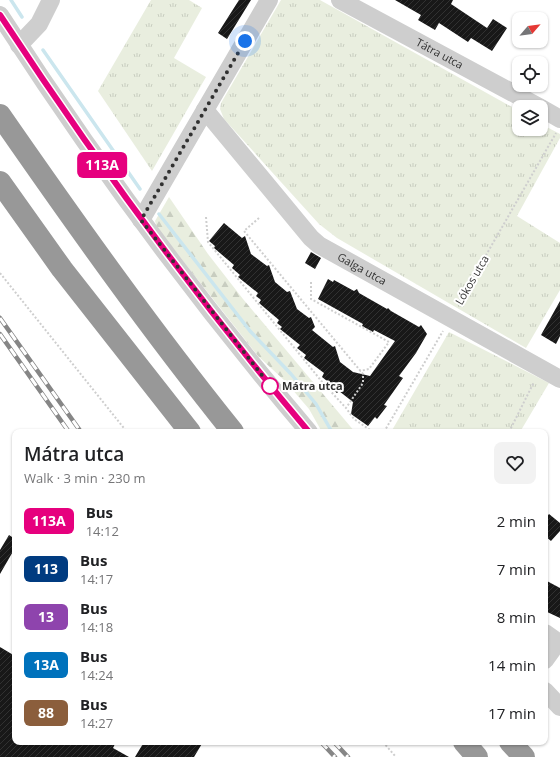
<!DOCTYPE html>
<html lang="en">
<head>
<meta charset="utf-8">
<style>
	:root { --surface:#fff; --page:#f2f2f2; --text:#202124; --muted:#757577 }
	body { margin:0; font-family:"Open Sans",sans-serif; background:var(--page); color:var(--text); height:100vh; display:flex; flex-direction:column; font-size:15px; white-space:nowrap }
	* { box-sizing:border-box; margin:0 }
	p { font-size:13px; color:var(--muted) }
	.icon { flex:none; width:22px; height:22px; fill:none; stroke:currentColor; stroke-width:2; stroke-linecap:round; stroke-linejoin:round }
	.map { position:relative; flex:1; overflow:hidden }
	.side { position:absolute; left:12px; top:429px; width:536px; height:316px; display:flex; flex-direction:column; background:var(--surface); border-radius:8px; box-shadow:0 1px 3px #0004 }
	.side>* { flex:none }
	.badge { padding:0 8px; border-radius:6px; font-size:14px; line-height:26px }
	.needle { width:26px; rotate:62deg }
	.buttons { position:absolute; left:512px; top:12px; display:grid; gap:8px }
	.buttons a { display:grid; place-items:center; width:36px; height:36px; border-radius:8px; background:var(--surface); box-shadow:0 1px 3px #0004; font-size:20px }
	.you { position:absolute; width:20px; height:20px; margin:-10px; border:3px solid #fff; border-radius:50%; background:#1a73e8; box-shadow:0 0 0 6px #1a73e833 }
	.map>.badge { position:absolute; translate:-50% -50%; box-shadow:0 0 0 2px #fff }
	.round { display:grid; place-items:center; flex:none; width:42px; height:42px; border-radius:8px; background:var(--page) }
	.head { display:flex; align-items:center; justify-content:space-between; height:68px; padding:0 12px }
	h1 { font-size:19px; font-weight:600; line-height:30px }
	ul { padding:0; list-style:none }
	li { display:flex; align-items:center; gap:12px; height:48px; padding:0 12px }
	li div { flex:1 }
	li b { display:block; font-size:15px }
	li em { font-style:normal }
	li .badge { min-width:44px; font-weight:700; text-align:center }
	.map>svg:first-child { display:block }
</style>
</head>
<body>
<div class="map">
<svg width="560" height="757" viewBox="0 0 560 757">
	<defs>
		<pattern id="grass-tufts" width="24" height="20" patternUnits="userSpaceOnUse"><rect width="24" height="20" fill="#e9eedf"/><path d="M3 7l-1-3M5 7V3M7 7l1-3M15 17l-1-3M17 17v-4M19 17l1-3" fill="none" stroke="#c8cdc0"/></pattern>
		<pattern id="forest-firs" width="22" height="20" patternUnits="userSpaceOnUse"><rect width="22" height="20" fill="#e9eedf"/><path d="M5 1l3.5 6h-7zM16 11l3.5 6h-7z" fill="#c8cdc0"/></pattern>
		<pattern id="building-hatch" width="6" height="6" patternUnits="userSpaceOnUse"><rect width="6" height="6" fill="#181818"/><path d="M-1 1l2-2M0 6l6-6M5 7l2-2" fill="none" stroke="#313131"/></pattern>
	</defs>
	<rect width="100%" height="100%" fill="#fff"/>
	<path fill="url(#grass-tufts)" d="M 151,0 L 189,0 L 202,8 L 174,58 L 206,77 L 152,171 L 98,91 Z
		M 281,0 L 320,0 L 519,111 L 519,129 L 541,129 L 541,124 L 560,134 L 560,138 L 517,216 L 560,243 L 560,290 L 526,348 L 337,238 L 319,224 L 224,119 L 220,109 L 221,103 Z
		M 449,332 L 549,383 L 520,432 L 391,432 Z"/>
	<path fill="url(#forest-firs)" d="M 169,197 L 208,254 L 243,299 L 355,432 L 322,432 L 309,409 L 285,381 L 258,356 L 157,228 L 155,221 Z"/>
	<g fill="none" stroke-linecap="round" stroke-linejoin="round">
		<path stroke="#cbe6ee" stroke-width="3.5" d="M 11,0 L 22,17
			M 43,50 L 140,189
			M 159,214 L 250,331 L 291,374 L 316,404 L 332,432"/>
	</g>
	<path fill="url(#building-hatch)" d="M 239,0 L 251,0 L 227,39 L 218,33 Z
		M 395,0 L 453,0 L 451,4 L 487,28 L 493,19 L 507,28 L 492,51 L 471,38 L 468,42 L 439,23 L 435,30 L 418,20 L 421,15 Z
		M 224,223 L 242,238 L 245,236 L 251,254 L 267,266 L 269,265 L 275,282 L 287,292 L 290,291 L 297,309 L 309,318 L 311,317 L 315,327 L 312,330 L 333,347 L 335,346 L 340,362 L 353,372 L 370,376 L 395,341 L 374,330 L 373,332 L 362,326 L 363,324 L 318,299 L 328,279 L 333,282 L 334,280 L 354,291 L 357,289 L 359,293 L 387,309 L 388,308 L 391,311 L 419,327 L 421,325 L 427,334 L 416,353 L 399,376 L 403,378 L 384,405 L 387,406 L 377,419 L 375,417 L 368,426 L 351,414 L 353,402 L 339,391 L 337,393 L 325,384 L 327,381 L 322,377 L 324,373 L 304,358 L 306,355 L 297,348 L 300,345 L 280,329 L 282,327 L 277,323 L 279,320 L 259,303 L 261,300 L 256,296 L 258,293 L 238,277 L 240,275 L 232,268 L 234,265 L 214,248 L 215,246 L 209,241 Z
		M 311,252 L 321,258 L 315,269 L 305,263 Z
		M 560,301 L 560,336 L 556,344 L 541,335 Z
		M 549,514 L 560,523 L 560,531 L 551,541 L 545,536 L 545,519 Z
		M 9,535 L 15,539 L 15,548 L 0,574 L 0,550 Z
		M 545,580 L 560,588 L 560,618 L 545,611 Z
		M 0,647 L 15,656 L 15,742 L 116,742 L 113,748 L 129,757 L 0,757 Z
		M 144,742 L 203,742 L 194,757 L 135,757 Z"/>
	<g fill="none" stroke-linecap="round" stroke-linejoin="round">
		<path stroke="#cecece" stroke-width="2" stroke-dasharray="2 2" stroke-linecap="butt" d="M 206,217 L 208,242 L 323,383 L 346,408
			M 259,218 L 244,231 L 363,374 L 363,383 L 346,408 L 354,419 L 373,432
			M 0,273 L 127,432
			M 311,282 L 311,299 L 389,342 L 369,369 L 360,371
			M 458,304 L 556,133
			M 384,432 L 443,331
			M 509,432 L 534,382
			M 383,742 L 396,757"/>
		<g stroke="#cecece" stroke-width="18">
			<path id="s1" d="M 340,0 L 539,107"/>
			<path d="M 0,15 C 94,161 197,300 309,432"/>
			<path d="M 19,45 L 39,24 L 51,0"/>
			<path d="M 541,108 L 560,119"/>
			<path id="s2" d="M 205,110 L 311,238 L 319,245 L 560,379"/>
			<path d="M 141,220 L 269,0"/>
			<path d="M 545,633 L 558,642"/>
			<path d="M 545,660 L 558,642 L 560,643"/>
			<path d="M 545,691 L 560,707"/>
		</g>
		<path stroke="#989898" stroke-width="22" d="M 0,115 C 75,223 151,330 233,432
			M 0,182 L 62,269 L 190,432
			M 464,742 L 477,757
			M 510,742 L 524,757"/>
		<g stroke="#868686" stroke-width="4.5">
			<path id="rail" d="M 0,318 L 81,432
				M 0,334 L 69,432
				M 321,742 L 335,757
				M 334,742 L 348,757"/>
		</g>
		<use href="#rail" stroke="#fff" stroke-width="3" stroke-dasharray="9" stroke-linecap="butt"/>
	</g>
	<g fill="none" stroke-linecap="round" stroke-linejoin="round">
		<g stroke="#fff" stroke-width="9">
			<path id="line" d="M 0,15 C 95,160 197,299 309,432"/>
		</g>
		<use href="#line" stroke="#e6007e" stroke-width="6"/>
		<path stroke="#313131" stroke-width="4" stroke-dasharray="0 7.2" d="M 245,41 L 141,220 L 272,388 L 270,386"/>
	</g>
	<circle fill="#fff" stroke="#e6007e" stroke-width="2" cx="270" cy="386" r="8"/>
	<g text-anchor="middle" stroke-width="4" stroke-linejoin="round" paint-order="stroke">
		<g font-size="11" fill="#313131" stroke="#fff">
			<text dy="4" stroke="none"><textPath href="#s1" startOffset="113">Tátra utca</textPath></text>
			<text dy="4" stroke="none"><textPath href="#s2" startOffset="226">Galga utca</textPath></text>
			<text transform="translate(472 280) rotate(-60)" y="4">Lókos utca</text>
		</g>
		<g font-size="11" font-weight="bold" fill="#313131" stroke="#fff" text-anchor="start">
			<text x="282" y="390">Mátra utca</text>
		</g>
	</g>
</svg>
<div class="buttons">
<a><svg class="needle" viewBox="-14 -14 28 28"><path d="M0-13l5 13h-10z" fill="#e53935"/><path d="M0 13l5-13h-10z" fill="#757577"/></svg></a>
<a><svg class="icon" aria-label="locate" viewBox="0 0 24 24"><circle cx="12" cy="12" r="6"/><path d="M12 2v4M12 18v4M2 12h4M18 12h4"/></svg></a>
<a><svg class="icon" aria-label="layers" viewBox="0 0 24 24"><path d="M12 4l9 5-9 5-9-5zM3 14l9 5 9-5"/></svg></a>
</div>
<div class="you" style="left:245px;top:41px"></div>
<b class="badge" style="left:102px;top:165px;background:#e6007e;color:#fff">113A</b>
<section class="side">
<div class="head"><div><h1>Mátra utca</h1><p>Walk · 3 min · 230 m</p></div><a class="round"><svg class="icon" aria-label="heart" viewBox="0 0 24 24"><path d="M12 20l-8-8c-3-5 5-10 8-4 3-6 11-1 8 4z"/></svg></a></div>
<ul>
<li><span class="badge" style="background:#e6007e;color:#fff">113A</span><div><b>Bus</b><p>14:12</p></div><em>2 min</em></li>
<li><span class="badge" style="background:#003b80;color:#fff">113</span><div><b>Bus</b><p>14:17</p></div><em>7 min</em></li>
<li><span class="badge" style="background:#8e44ad;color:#fff">13</span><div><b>Bus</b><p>14:18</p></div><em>8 min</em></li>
<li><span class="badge" style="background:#0072bc;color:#fff">13A</span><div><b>Bus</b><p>14:24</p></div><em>14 min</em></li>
<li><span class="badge" style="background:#8b5e3c;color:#fff">88</span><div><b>Bus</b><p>14:27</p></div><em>17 min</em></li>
</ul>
</section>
</div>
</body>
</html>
